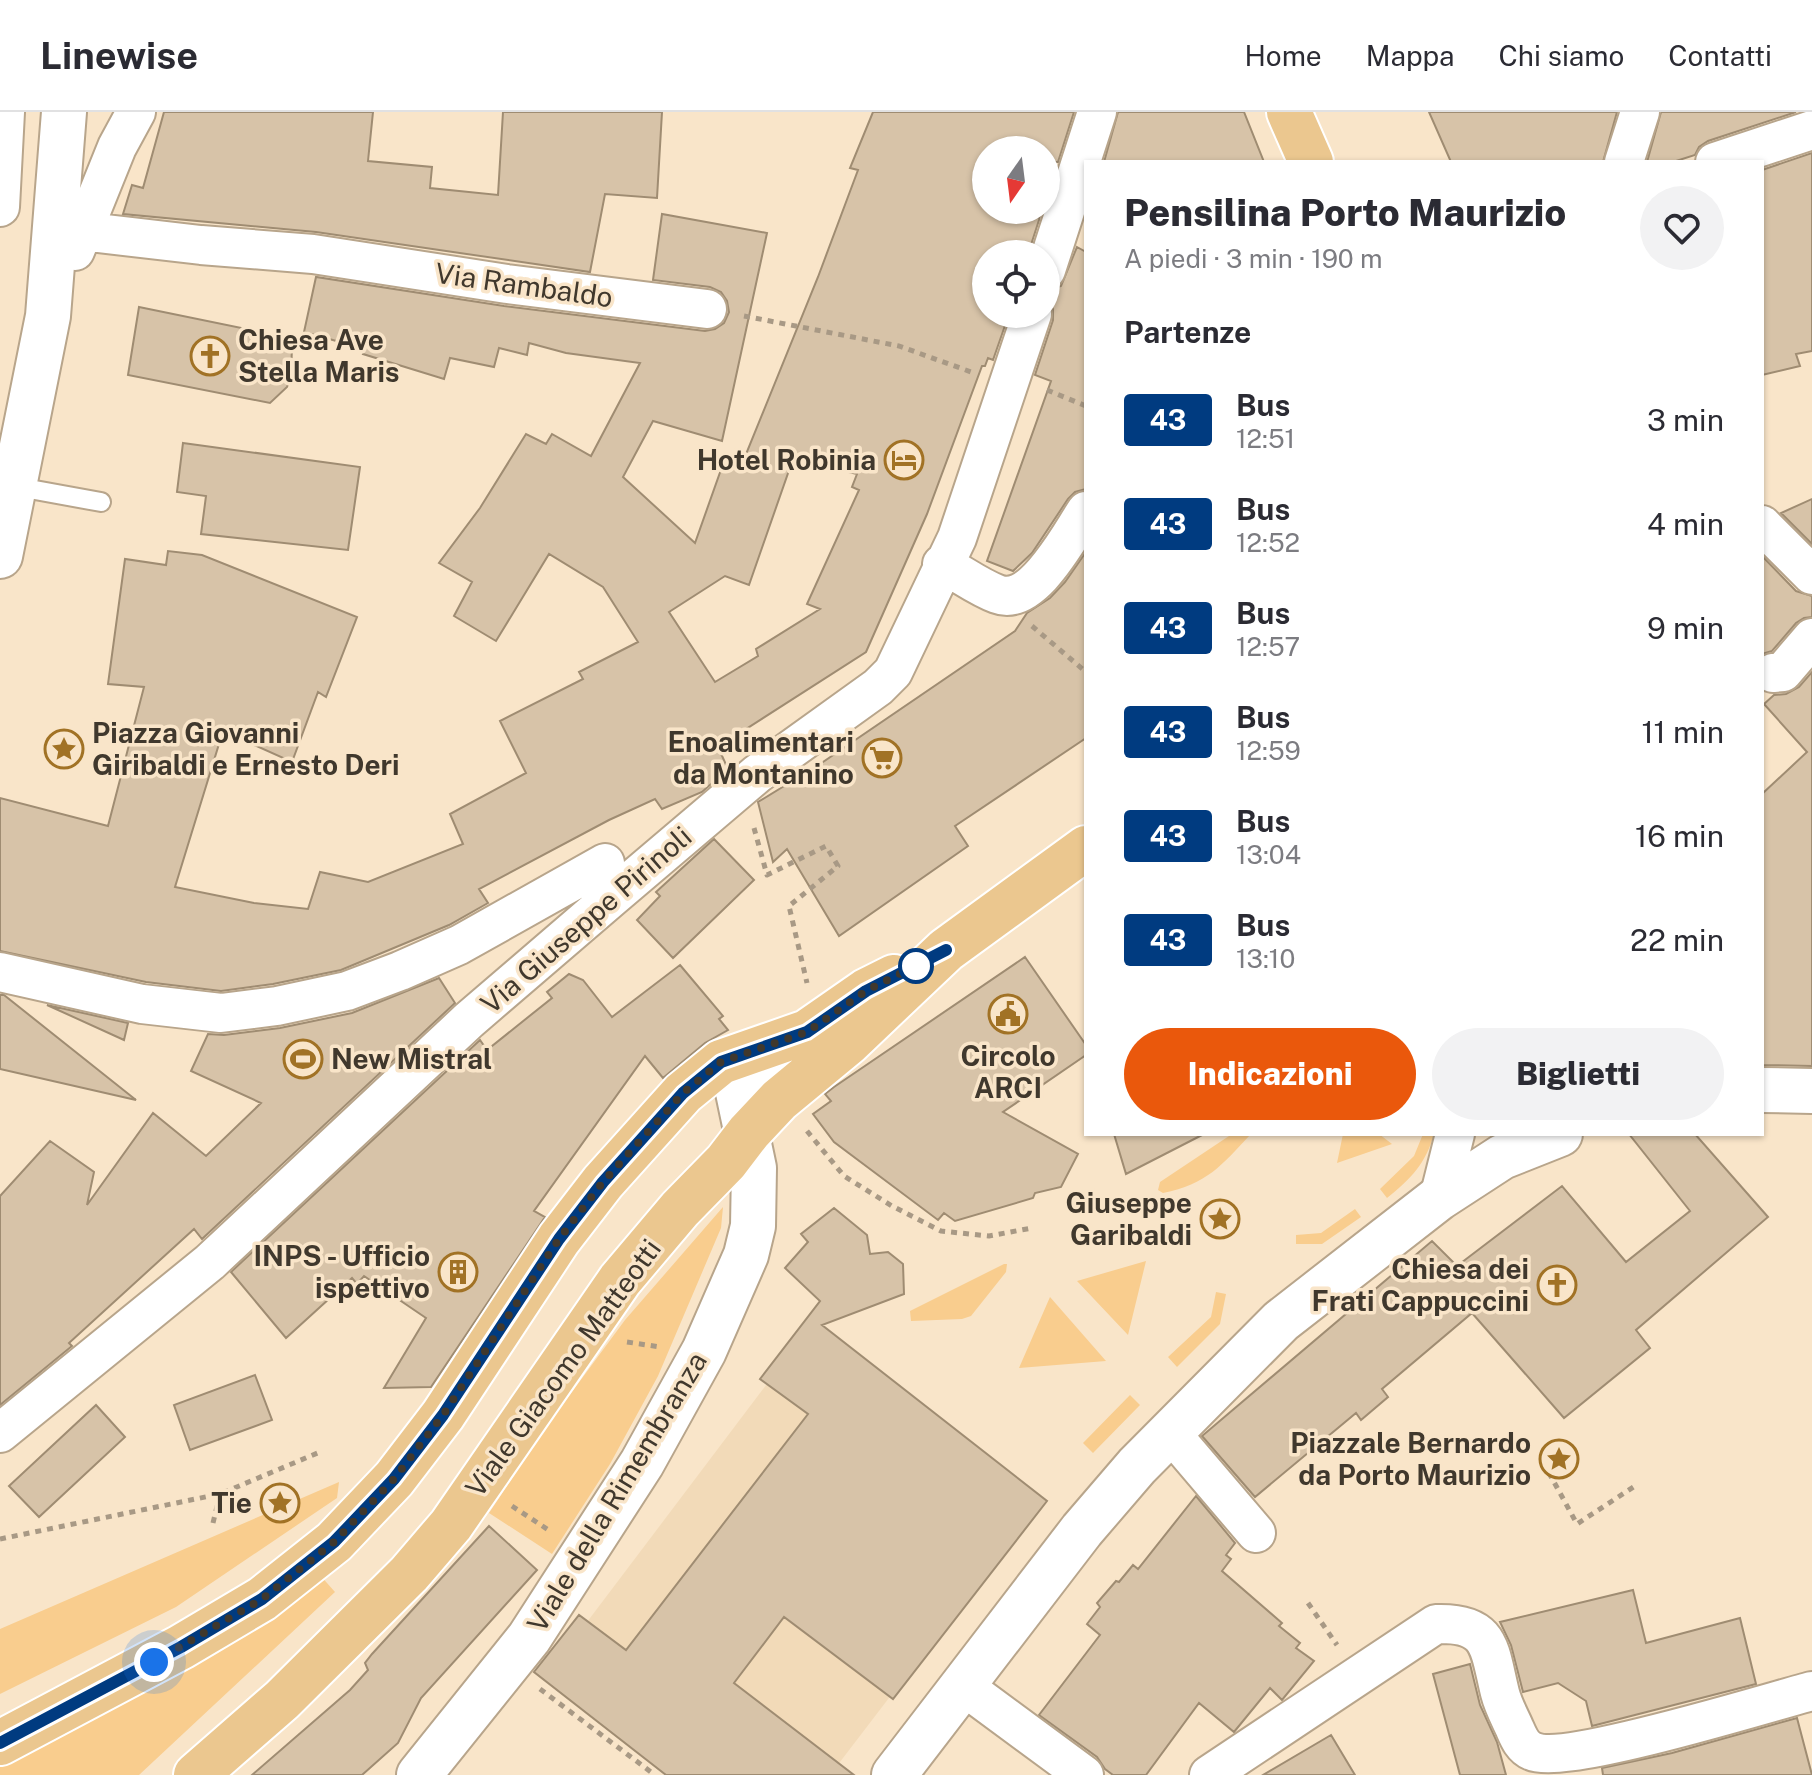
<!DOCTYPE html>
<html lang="it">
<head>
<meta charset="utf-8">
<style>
	:root { --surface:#fff; --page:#f2f2f3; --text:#2b2b33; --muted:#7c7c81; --line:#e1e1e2; --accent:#ea580c }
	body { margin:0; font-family:"Public Sans",sans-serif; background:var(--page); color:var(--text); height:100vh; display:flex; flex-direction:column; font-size:30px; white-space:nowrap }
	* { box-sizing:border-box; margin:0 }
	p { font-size:26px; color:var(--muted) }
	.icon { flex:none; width:44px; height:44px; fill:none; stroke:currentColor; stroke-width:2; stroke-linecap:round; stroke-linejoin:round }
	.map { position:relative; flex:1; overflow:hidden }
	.side { position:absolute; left:1084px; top:48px; width:680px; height:976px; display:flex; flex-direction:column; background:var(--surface); border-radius:0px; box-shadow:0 2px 6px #0004 }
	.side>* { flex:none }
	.badge { padding:0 16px; border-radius:6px; font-size:28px; line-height:52px }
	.needle { width:52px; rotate:194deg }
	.buttons { position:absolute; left:972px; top:24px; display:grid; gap:16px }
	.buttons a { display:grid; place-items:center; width:88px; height:88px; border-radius:50%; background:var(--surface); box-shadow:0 2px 6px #0004; font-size:40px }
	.you { position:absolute; width:40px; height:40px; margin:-20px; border:6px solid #fff; border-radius:50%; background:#1a73e8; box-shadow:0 0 0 12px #1a73e833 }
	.map>.badge { position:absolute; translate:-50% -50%; box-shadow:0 0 0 4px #fff }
	h2 { padding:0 40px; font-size:30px; line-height:72px }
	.round { display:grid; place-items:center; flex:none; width:84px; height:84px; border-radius:42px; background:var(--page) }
	.summary { display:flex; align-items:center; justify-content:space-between; height:136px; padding:0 40px }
	h1 { font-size:38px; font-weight:800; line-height:60px }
	.primary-button { display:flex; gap:16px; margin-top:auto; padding:16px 40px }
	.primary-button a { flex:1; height:92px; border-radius:48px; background:var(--accent); color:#fff; font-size:32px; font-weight:800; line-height:92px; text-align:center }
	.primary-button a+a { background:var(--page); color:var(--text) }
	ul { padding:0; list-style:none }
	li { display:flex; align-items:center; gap:24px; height:104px; padding:0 40px }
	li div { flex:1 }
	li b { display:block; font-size:30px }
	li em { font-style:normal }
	li .badge { min-width:88px; font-weight:700; text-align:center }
	header { display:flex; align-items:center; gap:48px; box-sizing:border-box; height:112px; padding:0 40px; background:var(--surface); border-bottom:2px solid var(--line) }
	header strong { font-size:38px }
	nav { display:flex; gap:44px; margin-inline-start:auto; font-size:28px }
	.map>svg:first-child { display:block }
</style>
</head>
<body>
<header>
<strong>Linewise</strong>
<nav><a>Home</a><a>Mappa</a><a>Chi siamo</a><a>Contatti</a></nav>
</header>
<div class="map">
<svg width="1812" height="1663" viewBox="0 0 1812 1663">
	<rect width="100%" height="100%" fill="#f9e5c9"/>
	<path fill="#f2dab8" d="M 810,1215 L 1038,1391 L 830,1663 L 547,1563 Z"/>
	<path fill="#f9cd8e" d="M 1232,1022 L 1251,1022 C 1221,1054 1207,1072 1163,1081 L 1158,1078 L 1160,1070 Z
		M 1343,1022 L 1379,1022 L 1392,1032 L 1337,1051 Z
		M 1423,1022 L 1434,1022 C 1426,1051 1411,1067 1387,1086 L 1380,1077 L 1414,1044 Z
		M 723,1095 L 721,1116 L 658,1264 L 610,1352 L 552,1442 L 489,1401 L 549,1311 L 625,1208 Z
		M 1355,1097 L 1361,1105 L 1322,1132 L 1296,1132 L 1296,1123 L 1321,1121 Z
		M 1146,1149 L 1128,1223 L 1077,1169 Z
		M 1004,1152 L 1007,1152 L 1006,1160 L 971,1204 L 962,1207 L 911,1209 L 910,1199 Z
		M 1216,1180 L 1226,1182 L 1220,1212 L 1177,1255 L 1168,1245 L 1211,1205 Z
		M 1050,1185 L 1106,1249 L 1019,1256 Z
		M 1130,1283 L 1140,1293 L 1093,1341 L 1083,1331 Z
		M 339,1370 L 337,1386 L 176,1495 L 0,1582 L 0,1517 Z
		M 319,1462 L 335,1480 L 139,1663 L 0,1663 L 0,1653 Z"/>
	<path fill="#d7c3a8" stroke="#9f8c72" stroke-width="2" fill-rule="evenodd" d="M 164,0 L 373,0 L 368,49 L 432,55 L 430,76 L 498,83 L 503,0 L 662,0 L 657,86 L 605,82 L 590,160 L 316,120 L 123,102 L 132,73 L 143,76 Z
		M 873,0 L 1074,0 L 1058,50 L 1046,50 L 1046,38 L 986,38 L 986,98 L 1041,98 L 1039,108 L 1028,142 L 986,142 L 986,202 L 1009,202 L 993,248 L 988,246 L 985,254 L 982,254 L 927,402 L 866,540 L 718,635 L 728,657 L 702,680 L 662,697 L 655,687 L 609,708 L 479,777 L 488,791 L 449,813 L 341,858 L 273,872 L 221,879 L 146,870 L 0,839 L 0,686 L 108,714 L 144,575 L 108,572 L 125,447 L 166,453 L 168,439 L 202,443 L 357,505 L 326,585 L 318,580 L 292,650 L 223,619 L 175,775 L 254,791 L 308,797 L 320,760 L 368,770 L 463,732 L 450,702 L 526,661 L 500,609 L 583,567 L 579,560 L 638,530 L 603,475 L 549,442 L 496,529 L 454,504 L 472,470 L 439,451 L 480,396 L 526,322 L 546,332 L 552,322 L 591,344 L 640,251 L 566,241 L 529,231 L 527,243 L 499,236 L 494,255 L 450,246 L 444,267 L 363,242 L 365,237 L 304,220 L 316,165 L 504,194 L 705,219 L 715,217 L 724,211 L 729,200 L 727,189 L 721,180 L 710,175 L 653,168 L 662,102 L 767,121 L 722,329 L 653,309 L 623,365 L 695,431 L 723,352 L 740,357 L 818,165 L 858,58 L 850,56 ZM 793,347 L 857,362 L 852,375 L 859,378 L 807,492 L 820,497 L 756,537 L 758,544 L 715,570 L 669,500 L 725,464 L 749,473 Z
		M 1118,0 L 1244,0 L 1264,50 L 1104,50 Z
		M 1429,0 L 1617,0 L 1603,50 L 1451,50 Z
		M 1661,0 L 1796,0 L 1708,29 L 1699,35 L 1695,43 L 1673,50 L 1647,50 Z
		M 1812,41 L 1812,239 L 1796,242 L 1800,254 L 1762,263 L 1762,58 Z
		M 1077,135 L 1086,140 L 1086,377 L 1075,380 L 1068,387 L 1032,441 L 1013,459 L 987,449 L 1051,269 L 1035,263 L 1053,208 L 1053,197 L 1046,186 L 1046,179 L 1061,174 Z
		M 139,195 L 266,221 L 292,234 L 291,264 L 287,275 L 270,291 L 128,263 Z
		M 183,331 L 360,355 L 348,438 L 201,422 L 206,384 L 177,380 Z
		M 1812,387 L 1812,432 L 1781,401 Z
		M 1086,440 L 1086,626 L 955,714 L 968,734 L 839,824 L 787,737 L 773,750 L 758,690 L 820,652 L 1015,519 L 1027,501 L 1050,486 L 1065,470 Z
		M 1762,444 L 1796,479 L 1812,484 L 1812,505 L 1804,506 L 1796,511 L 1772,539 L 1762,542 Z
		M 1812,560 L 1812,954 L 1762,953 L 1762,682 L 1807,640 L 1764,592 L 1774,583 L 1786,582 L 1799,575 Z
		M 714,727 L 754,768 L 673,846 L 637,808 L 660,784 L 656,780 Z
		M 1025,845 L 1086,933 L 1086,943 L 1003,1000 L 1078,1042 L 1061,1075 L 1035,1081 L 1033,1086 L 955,1109 L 944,1101 L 938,1108 L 834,1030 L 813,1002 L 831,989 L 825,982 L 834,975 Z
		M 680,853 L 723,904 L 719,907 L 728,918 L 705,931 L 663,966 L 645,944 L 534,1099 L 545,1105 L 431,1275 L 384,1276 L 426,1206 L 364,1164 L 357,1172 L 352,1166 L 286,1226 L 231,1160 L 480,928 L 487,938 L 552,886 L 547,880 L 569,862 L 583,868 L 612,905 Z
		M 439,866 L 455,891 L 202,1127 L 194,1117 L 69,1231 L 72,1234 L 0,1293 L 0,1084 L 50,1029 L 94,1060 L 87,1093 L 153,1001 L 206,1044 L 261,991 L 191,959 L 208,922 L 224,923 L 280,916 L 352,901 Z
		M 0,883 L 4,883 L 136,988 L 0,957 Z
		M 47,893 L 128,911 L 124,928 Z
		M 1114,1022 L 1204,1022 L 1126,1062 Z
		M 1629,1022 L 1695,1022 L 1768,1105 L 1636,1218 L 1650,1236 L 1564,1306 L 1472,1201 L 1382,1277 L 1388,1285 L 1361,1308 L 1356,1301 L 1255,1385 L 1202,1324 L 1432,1129 L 1457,1154 L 1562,1074 L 1626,1150 L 1690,1099 Z
		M 834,1096 L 867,1123 L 870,1142 L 888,1140 L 903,1152 L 904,1182 L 822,1213 L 1047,1389 L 893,1587 L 784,1505 L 734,1571 L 854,1663 L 666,1663 L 534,1560 L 579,1503 L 626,1538 L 808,1302 L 760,1267 L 820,1189 L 785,1156 L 808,1130 L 801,1122 Z
		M 255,1263 L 272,1308 L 190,1338 L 174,1293 Z
		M 96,1293 L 125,1325 L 39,1405 L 9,1374 Z
		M 1196,1384 L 1235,1431 L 1226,1443 L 1231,1447 L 1222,1459 L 1282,1511 L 1279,1514 L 1300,1531 L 1296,1536 L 1314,1549 L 1282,1588 L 1270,1576 L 1234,1620 L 1199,1591 L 1146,1663 L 1113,1663 L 1105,1657 L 1097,1645 L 1039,1603 L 1100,1523 L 1087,1512 L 1100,1495 L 1097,1491 L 1116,1469 L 1119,1470 L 1133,1453 L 1138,1457 Z
		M 489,1414 L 537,1458 L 421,1586 L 398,1631 L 362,1663 L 252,1663 L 350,1578 L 368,1558 L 365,1551 L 372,1542 Z
		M 1633,1478 L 1646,1531 L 1740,1506 L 1756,1572 L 1592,1614 L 1586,1589 L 1558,1571 L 1523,1580 L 1511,1533 L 1500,1510 Z
		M 1470,1552 L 1480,1593 L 1497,1630 L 1506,1663 L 1460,1663 L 1433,1562 Z
		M 1797,1606 L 1812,1663 L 1603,1663 L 1602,1656 L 1672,1641 Z
		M 1331,1623 L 1355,1663 L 1263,1663 Z"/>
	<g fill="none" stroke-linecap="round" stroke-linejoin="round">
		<g stroke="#b8a58b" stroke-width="22">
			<path id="lane" d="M 13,374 L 101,390"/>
		</g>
		<g stroke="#b8a58b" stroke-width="42">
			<path id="street" d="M 1624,50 L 1640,0
				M 1715,50 L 1812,18
				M 0,95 L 5,0
				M 55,116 L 201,133 L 313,142 L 507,172 L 707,197
				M 75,139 L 117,35 L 136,0
				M 1046,158 L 1097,0
				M 1762,413 L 1812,463
				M 942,452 C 960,461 978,475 997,482 C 1033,496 1069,424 1086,399
				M 1773,561 L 1783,560 L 1812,526
				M 0,860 L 142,892 L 221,901 L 277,894 L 347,879 L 400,859 L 459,833 L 605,751
				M 1439,1086 L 1455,1022
				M 1170,1320 L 1256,1421
				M 0,1321 L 210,1150 L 469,908 L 611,786 L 757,662 L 878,575 L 893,560 L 957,426 L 1032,202
				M 962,1573 L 1084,1663
				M 1209,1663 L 1436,1512 C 1492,1510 1489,1537 1500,1581 C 1503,1593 1509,1604 1514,1615 C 1518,1624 1522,1635 1532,1639 C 1565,1654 1766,1591 1812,1579"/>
		</g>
		<g stroke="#b8a58b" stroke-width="48">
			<path id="secondary" d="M 0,444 L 48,204 L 64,0
				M 1762,978 L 1812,979
				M 749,1018 L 769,970 L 807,920
				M 419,1663 L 529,1526 L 642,1351 L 704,1239 L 746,1143 L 753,1114 L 754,1056 L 738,980
				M 894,1663 L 1082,1418 L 1137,1354 L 1281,1209 L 1439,1086 L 1502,1045 L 1560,1022"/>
		</g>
		<g stroke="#fff" stroke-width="48">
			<path id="primary" d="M 1289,0 L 1311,50
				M 0,1631 L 181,1535 L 262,1487 L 334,1430 L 394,1367 L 443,1303 L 559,1127 L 603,1070 L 683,981 L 721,950 L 807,920 L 866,879 L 894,865
				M 196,1663 L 282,1588 L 409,1462 L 451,1413 L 620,1168 L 680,1097 L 726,1050 L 749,1020 L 779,988 L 848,931 L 946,838 L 1086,736"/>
		</g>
		<path stroke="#a89985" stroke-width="5" stroke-dasharray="6 6" stroke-linecap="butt" d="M 744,204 L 899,234 L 974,261
			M 1047,278 L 1086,294
			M 1032,514 L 1086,560
			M 754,716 L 767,763 L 826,734 L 838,754 L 789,794 L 807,871
			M 807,1019 L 844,1064 L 892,1094 L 941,1119 L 989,1124 L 1032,1116
			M 627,1230 L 660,1235
			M 1543,1350 L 1577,1412 L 1638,1372
			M 512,1394 L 550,1419
			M 213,1411 L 220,1382
			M 0,1427 L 220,1382 L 320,1340
			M 1308,1491 L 1337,1533
			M 540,1577 L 655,1663"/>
		<use href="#lane" stroke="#fff" stroke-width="18"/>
		<use href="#street" stroke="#fff" stroke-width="38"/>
		<use href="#secondary" stroke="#fff" stroke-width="44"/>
		<use href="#primary" stroke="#ebc78f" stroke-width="44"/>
	</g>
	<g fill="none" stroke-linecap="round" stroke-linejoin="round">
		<g stroke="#fff" stroke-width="18">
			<path id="line" d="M 0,1631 L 181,1535 L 262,1487 L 334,1430 L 394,1367 L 443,1303 L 559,1127 L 603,1070 L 683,981 L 721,950 L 807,920 L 866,879 L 946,838"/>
		</g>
		<use href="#line" stroke="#003b80" stroke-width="12"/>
		<path stroke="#40382d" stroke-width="8" stroke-dasharray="0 14.4" d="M 154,1550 L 262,1487 L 334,1430 L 394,1367 L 443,1303 L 559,1127 L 603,1070 L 683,981 L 721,950 L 807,920 L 866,879 L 919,852 L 916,854"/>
	</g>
	<defs>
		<g id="church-ring" transform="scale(2)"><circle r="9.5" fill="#f9e5c9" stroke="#a17225" stroke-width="1.5"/><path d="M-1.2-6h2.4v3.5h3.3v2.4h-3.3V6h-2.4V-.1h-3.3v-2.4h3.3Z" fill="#a17225"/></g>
		<g id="hotel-ring" transform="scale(2)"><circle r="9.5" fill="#f9e5c9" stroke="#a17225" stroke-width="1.5"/><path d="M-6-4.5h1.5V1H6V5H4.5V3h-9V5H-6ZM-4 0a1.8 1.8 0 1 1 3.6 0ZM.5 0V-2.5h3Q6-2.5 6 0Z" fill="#a17225"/></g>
		<g id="sight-ring" transform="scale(2)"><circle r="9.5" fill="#f9e5c9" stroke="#a17225" stroke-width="1.5"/><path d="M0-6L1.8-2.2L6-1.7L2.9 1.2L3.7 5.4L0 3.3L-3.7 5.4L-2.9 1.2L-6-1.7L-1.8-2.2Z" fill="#a17225"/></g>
		<g id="supermarket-ring" transform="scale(2)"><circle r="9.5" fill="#f9e5c9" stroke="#a17225" stroke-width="1.5"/><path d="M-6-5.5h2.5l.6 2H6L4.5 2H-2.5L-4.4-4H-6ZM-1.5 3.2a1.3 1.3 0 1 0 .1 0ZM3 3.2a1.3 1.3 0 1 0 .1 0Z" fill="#a17225"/></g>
		<g id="civic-ring" transform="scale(2)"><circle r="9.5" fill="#f9e5c9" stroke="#a17225" stroke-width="1.5"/><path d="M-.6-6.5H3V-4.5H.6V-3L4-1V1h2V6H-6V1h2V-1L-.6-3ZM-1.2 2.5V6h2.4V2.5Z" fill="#a17225"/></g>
		<g id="stadium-ring" transform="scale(2)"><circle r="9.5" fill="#f9e5c9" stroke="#a17225" stroke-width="1.5"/><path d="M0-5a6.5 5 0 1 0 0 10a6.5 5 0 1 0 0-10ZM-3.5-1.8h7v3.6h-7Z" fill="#a17225"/></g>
		<g id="building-ring" transform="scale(2)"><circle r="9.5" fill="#f9e5c9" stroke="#a17225" stroke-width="1.5"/><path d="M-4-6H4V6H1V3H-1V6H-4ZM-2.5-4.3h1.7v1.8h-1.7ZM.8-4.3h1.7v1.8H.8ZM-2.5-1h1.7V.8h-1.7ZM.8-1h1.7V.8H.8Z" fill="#a17225"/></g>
	</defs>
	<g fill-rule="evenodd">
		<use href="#church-ring" x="210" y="244"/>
		<use href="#hotel-ring" x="904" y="348"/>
		<use href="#sight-ring" x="64" y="637"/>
		<use href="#supermarket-ring" x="882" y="646"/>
		<use href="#civic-ring" x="1008" y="902"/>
		<use href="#stadium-ring" x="303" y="947"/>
		<use href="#sight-ring" x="1220" y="1107"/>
		<use href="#building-ring" x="458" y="1160"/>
		<use href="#church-ring" x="1557" y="1173"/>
		<use href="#sight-ring" x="1559" y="1347"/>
		<use href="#sight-ring" x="280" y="1391"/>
	</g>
	<circle fill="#fff" stroke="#003b80" stroke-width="4" cx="916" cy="854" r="16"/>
	<g text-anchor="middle" stroke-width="7" stroke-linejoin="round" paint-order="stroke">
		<g font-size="28" fill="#40382d" stroke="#f9e5c9">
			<text transform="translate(524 173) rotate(8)" y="10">Via Rambaldo</text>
			<text transform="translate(586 808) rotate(-41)" y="10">Via Giuseppe Pirinoli</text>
			<text transform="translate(563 1256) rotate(-54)" y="10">Viale Giacomo Matteotti</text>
			<text transform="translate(617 1380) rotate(-59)" y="10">Viale della Rimembranza</text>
		</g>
		<g font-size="28" font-weight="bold" fill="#40382d" stroke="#f9e5c9" text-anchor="end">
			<text x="238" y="238" text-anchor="start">Chiesa Ave<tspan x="238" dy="32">Stella Maris</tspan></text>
			<text x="876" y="358">Hotel Robinia</text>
			<text x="92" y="631" text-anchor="start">Piazza Giovanni<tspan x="92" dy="32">Giribaldi e Ernesto Deri</tspan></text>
			<text x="854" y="640">Enoalimentari<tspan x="854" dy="32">da Montanino</tspan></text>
			<text x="1008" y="954" text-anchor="middle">Circolo<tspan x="1008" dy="32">ARCI</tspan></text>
			<text x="331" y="957" text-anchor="start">New Mistral</text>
			<text x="1192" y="1101">Giuseppe<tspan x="1192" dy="32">Garibaldi</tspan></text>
			<text x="430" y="1154">INPS - Ufficio<tspan x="430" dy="32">ispettivo</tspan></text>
			<text x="1529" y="1167">Chiesa dei<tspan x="1529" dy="32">Frati Cappuccini</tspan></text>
			<text x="1531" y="1341">Piazzale Bernardo<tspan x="1531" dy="32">da Porto Maurizio</tspan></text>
			<text x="252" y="1401">Tie</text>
		</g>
	</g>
</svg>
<div class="buttons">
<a><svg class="needle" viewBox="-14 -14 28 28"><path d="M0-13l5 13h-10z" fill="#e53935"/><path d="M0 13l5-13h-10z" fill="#7c7c81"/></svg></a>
<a><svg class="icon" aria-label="locate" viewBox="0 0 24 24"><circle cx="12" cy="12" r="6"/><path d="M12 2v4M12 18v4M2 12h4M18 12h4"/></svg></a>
</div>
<div class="you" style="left:154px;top:1550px"></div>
<section class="side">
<div class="summary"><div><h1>Pensilina Porto Maurizio</h1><p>A piedi · 3 min · 190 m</p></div><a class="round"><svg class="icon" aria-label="heart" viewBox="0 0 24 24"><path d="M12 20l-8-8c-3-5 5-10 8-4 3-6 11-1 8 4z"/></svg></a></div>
<h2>Partenze</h2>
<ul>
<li><span class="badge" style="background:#003b80;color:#fff">43</span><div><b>Bus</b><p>12:51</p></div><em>3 min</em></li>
<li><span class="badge" style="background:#003b80;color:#fff">43</span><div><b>Bus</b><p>12:52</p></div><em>4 min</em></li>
<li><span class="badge" style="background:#003b80;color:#fff">43</span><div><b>Bus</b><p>12:57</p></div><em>9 min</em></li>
<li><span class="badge" style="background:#003b80;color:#fff">43</span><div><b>Bus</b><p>12:59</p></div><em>11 min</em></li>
<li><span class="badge" style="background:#003b80;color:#fff">43</span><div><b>Bus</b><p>13:04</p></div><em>16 min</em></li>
<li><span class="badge" style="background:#003b80;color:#fff">43</span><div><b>Bus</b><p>13:10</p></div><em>22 min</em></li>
</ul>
<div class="primary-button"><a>Indicazioni</a><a>Biglietti</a></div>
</section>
</div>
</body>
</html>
